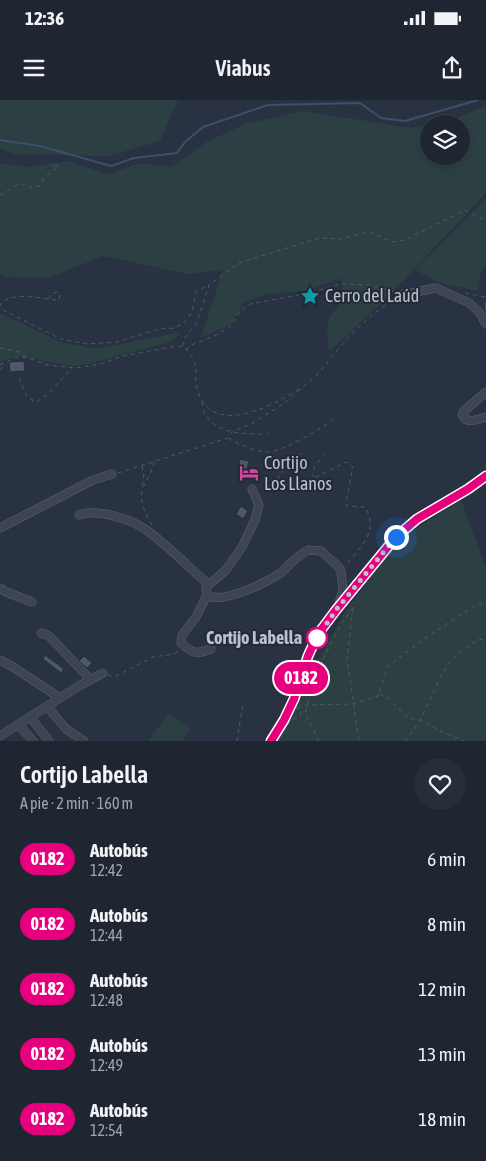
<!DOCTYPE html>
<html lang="es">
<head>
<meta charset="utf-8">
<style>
	:root { --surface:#1f2632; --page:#272e3a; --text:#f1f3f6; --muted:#a1a5ac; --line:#3c434d }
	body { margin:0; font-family:"Asap Condensed",sans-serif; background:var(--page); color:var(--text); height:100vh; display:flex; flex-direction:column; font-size:19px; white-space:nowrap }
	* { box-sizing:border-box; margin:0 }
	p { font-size:16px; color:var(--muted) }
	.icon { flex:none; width:28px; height:28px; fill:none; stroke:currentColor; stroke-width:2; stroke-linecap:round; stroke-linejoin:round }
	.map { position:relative; height:641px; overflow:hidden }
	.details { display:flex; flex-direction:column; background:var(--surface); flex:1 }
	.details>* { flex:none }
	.badge { padding:0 10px; border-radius:16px; font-size:18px; line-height:32px }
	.tools { position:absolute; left:420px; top:15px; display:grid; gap:10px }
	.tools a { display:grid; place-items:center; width:50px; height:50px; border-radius:50%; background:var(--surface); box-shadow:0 2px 8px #0003,0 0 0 1px var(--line); font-size:25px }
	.you { position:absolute; width:25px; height:25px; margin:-12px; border:4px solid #fff; border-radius:50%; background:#1a73e8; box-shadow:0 0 0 8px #1a73e833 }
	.map>.badge { position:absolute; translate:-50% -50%; box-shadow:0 0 0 2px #fff }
	.round { display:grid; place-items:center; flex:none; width:52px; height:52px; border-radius:26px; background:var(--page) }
	.overview { display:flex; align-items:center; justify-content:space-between; height:85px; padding:0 20px }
	h1 { font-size:24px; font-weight:600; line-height:38px }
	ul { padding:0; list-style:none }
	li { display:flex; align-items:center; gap:15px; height:65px; padding:0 20px }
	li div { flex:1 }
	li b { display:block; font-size:19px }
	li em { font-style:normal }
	li .badge { min-width:55px; font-weight:700; text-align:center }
	.status { display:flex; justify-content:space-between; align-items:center; height:35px; padding:0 25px; background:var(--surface); direction:ltr }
	.status svg { height:14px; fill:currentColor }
	header { display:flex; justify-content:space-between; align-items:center; height:65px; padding:0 20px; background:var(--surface); font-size:22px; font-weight:600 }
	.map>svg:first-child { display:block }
</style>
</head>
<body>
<div class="status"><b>12:36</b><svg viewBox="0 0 49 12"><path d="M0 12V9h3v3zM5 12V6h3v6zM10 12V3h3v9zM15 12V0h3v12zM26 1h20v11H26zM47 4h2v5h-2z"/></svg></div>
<header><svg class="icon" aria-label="menu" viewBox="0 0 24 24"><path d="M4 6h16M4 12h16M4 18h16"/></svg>Viabus<svg class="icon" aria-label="share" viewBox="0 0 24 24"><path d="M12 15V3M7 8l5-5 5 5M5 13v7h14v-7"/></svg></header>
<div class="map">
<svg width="486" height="641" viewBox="0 0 486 641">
	<rect width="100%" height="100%" fill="#293242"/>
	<path fill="#2c4044" d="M 0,0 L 178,0 L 160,41 L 108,56 L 13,54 L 0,48 Z
		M 486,6 L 486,93 L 393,192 L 329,252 L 327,234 L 329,218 L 344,198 L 341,178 L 306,191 L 266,194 L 243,203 L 232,224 L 201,237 L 223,170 L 187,174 L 103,156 L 49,178 L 7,177 L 0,173 L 0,63 L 30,67 L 67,61 L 108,74 L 141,63 L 172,67 L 207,42 L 245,24 L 303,11 L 411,28 L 429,24 L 429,56 L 461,56 L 461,24 L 431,24 L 453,19 Z
		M 486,98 L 486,167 L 482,169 L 477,191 L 438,182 L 415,170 Z
		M 0,213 L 61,242 L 96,249 L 181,232 L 173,241 L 89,264 L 71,266 L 17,256 L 0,262 Z
		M 461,400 L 486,468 L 486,641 L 277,641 L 305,584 L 346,510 L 401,438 Z
		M 169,613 L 190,628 L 182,641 L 148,641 Z"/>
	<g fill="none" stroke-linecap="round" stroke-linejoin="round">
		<path stroke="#404e6a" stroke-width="2" d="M 0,40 L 40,46 L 111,66 L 134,58 L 177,53 L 185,42 L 203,27 L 268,5 L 360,3 L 381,18 L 405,21 L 478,0
			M 486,202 L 486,210"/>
	</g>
	<path fill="#50586b" stroke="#242b39" d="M 24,261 L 25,271 L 10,272 L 9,262 Z
		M 240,359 L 249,361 L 247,369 L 260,372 L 258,378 L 237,374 Z
		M 241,406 L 248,411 L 243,419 L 236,414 Z
		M 45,555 L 64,569 L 61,573 L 43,559 Z
		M 84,556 L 92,563 L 87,568 L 79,561 Z"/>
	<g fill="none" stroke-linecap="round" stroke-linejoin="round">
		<g stroke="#5c626f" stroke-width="9">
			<path id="minor" d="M 400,195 L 436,188 L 469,203 L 480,213 L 486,224
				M 486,292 L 464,311 L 462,315 C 467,325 477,319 486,317
				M 252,389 L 259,405 L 255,420 L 242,447 L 226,470 L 206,487 L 207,495 C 222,505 267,482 281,473 C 285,470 288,465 292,462 C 297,457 303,453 308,450 L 321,451 L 338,466 L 341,471 L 343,490 L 338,506
				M 79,415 C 96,408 130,419 145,429 C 168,445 188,467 209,485
				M 0,428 L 93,380 L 112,374
				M 0,488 L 6,492 L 32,502
				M 207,495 L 196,517 L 182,535 L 181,543 C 192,553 196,555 211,549
				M 41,533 L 49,536 L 91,580
				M 0,560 L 13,567 L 60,598
				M 47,606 L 66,629 L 84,641
				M 30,617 L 49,641
				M 18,624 L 33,641
				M 0,636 L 79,586 L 103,573
				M 271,641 L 285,620 L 294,599 L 308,556 L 318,534 L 336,510 L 397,437 L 417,419 L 468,389 L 486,376"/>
		</g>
		<path stroke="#4b5d62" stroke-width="1" stroke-dasharray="4 4" stroke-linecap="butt" d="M 0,95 L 17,85 L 23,84 L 32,88 L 39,86 L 45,77 L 59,66 L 51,67 L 54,64
			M 465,193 L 486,197
			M 49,199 L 51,194 L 57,192 L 60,195 L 59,200 L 55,200 C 40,198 10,191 0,205 L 3,210 L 61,239 L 87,244 L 116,242 L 159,229 L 174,228 L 184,223 L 192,212 L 196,192 L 208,185
			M 183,246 L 185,238 L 197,222 L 209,185 L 239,163 L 319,138 L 340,139 L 369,132 L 392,142 L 405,140 L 465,110 L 486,121
			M 0,248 L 19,252 L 28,258
			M 186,250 L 189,246 L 214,236 L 228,228 L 232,225 L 240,211 L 250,204 L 309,193 L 340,184 L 371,185 L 396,192
			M 0,265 L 17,257 L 29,258 L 47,265 L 77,268 L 100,264 L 123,256 L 171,247 L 183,246 C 204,267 191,271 198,292 C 214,338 274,305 301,288
			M 0,270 L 6,264
			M 19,278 L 27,297 L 36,302 L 47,295 L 72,268
			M 202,302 C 205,335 244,334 268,334
			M 229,338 L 232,341 C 242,345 254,351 265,352 C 280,354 321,328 334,319
			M 301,353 L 279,375 L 277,382 L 280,386 L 314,378 L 346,362 L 353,367 L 346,402 L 347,406 L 365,407 C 380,432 360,447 345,466
			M 142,366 L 144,374 L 142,389
			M 118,373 L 228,338 L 232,332 L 253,323 L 286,302 L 318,274 L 349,236 L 372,215 L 395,198
			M 314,377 L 312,374 L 315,366 L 324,355
			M 152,425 C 146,414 138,401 143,388 C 147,379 152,372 154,362
			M 353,509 L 347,558 L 359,641
			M 108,575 L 114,577 L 153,557 L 175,554 L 179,549
			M 380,594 L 388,598 L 408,618 L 420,620 L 440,631 L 464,641
			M 297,608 L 307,605 L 352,604 L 378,596 L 388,566 L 424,539 L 479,503 L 486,504
			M 293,619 L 300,617 L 301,611 L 296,608
			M 237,641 L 243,603
			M 319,641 L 306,615 L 306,610 C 316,574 330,537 353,508 L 352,502
			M 405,641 C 413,631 421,620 426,608 C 435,590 441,570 457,555 C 463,549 472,544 479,539 L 486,541"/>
		<use href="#minor" stroke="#3d4452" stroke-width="8"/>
	</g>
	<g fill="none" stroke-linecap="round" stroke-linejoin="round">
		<g stroke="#fff" stroke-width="11">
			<path id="line" d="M 271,641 L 284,620 L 294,599 L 308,556 L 318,534 L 336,510 L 396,437 L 417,419 L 468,389 L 486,376"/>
		</g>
		<use href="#line" stroke="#e6007e" stroke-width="8"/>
		<path stroke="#bbc0cc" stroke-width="5" stroke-dasharray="0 9" d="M 317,538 L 336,510 L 396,437"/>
	</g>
	<defs>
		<g id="sight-bare" transform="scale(1.5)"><path d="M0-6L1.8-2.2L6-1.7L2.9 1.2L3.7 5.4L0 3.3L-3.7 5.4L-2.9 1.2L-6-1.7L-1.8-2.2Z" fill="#0f9aa8" stroke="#222937" stroke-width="2.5" paint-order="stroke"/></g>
		<g id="hotel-bare" transform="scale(1.5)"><path d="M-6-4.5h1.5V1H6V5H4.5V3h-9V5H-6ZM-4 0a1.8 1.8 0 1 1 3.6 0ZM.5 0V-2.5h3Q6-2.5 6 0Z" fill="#d1479c" stroke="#222937" stroke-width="2.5" paint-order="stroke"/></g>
	</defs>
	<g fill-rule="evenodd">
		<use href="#sight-bare" x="310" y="196"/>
		<use href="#hotel-bare" x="249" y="373"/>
	</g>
	<circle fill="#fff" stroke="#e6007e" stroke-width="2.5" cx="317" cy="538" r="10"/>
	<g text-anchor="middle" stroke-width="4" stroke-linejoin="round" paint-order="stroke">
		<g font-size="18" fill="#bbc0cc" stroke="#222937" text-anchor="start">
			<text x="325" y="202">Cerro del Laúd</text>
			<text x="264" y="369">Cortijo<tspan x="264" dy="21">Los Llanos</tspan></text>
		</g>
		<g font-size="18" font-weight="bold" fill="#bbc0cc" stroke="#222937" text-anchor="end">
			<text x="302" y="544">Cortijo Labella</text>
		</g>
	</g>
</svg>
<div class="tools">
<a><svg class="icon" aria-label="layers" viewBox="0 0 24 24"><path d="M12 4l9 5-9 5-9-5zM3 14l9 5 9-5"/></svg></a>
</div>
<div class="you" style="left:396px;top:437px"></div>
<b class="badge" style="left:301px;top:578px;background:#e6007e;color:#fff">0182</b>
</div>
<section class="details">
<div class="overview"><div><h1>Cortijo Labella</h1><p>A pie · 2 min · 160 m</p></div><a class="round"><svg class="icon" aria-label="heart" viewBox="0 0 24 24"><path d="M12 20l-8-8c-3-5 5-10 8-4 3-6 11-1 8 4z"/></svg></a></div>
<ul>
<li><span class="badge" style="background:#e6007e;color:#fff">0182</span><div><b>Autobús</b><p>12:42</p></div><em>6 min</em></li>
<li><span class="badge" style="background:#e6007e;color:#fff">0182</span><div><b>Autobús</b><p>12:44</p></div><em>8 min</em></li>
<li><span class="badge" style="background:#e6007e;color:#fff">0182</span><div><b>Autobús</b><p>12:48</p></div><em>12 min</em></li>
<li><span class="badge" style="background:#e6007e;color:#fff">0182</span><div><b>Autobús</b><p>12:49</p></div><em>13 min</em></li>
<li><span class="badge" style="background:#e6007e;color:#fff">0182</span><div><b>Autobús</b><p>12:54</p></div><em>18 min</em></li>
</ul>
</section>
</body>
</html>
